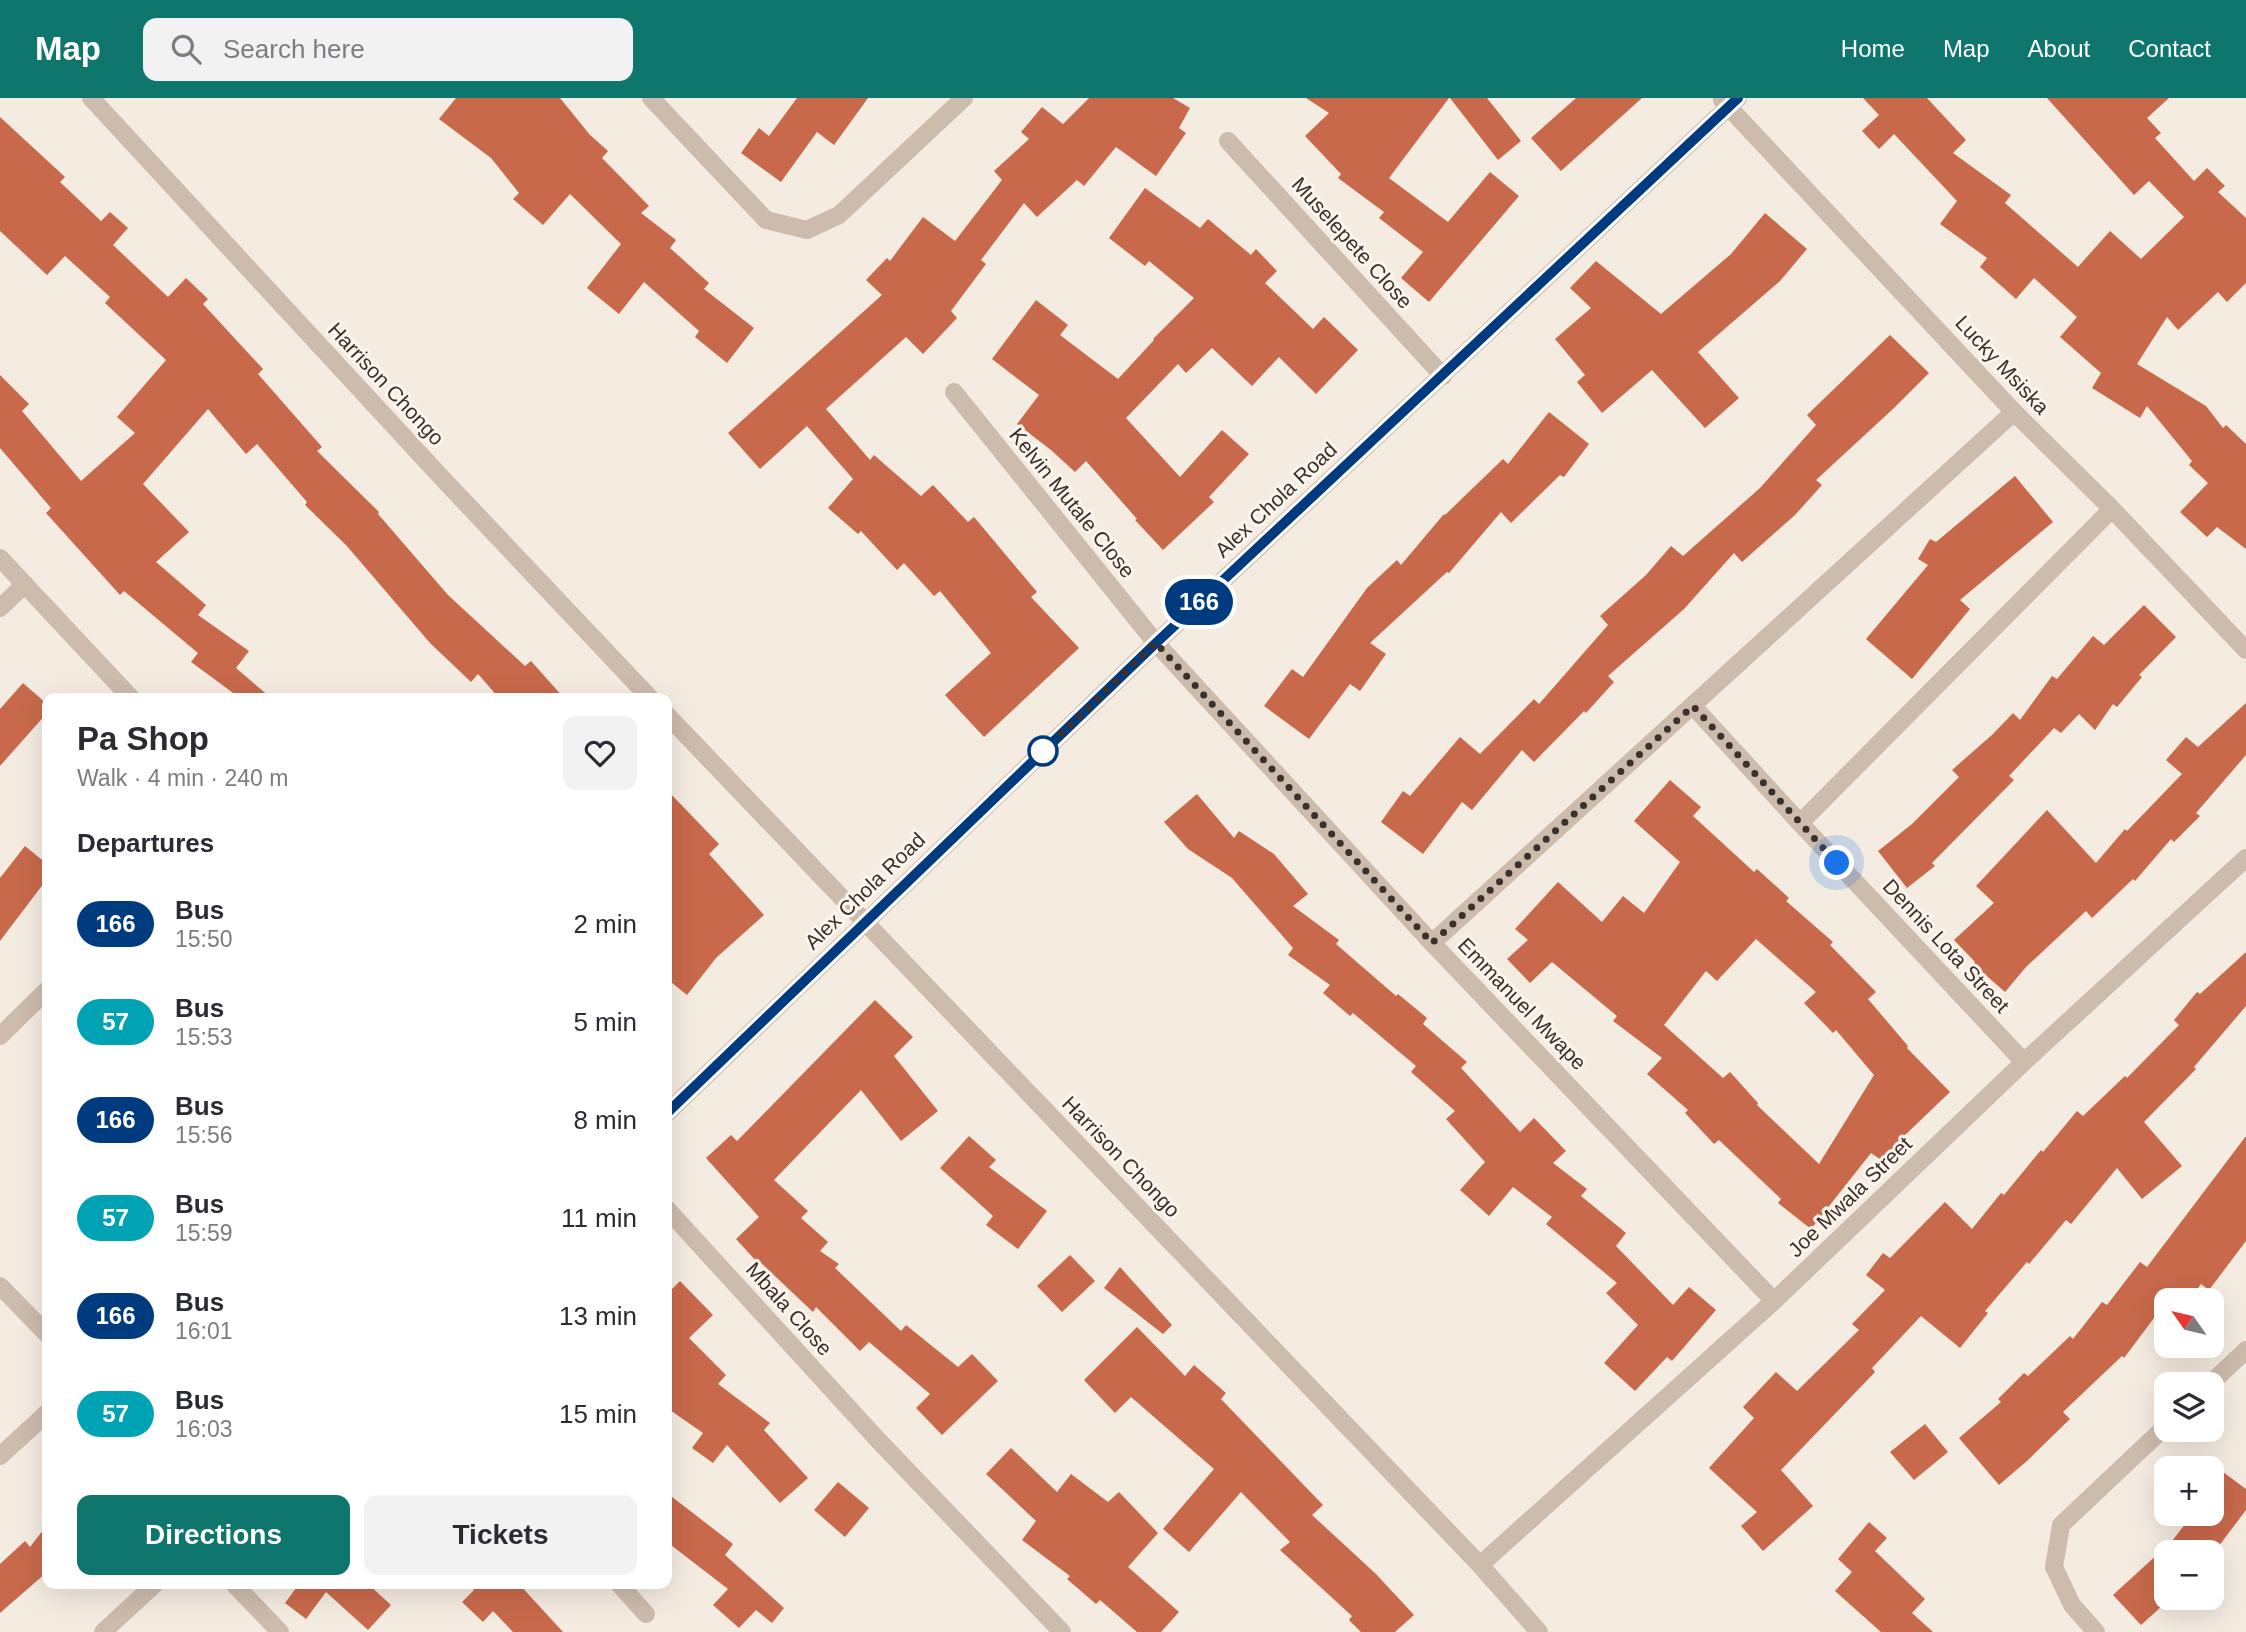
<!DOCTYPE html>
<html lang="en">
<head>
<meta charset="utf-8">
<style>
	:root { --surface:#fff; --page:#f2f2f3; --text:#2b2b33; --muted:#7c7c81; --accent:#0f766e }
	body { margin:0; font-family:Helvetica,sans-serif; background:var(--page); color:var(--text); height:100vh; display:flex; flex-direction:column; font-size:26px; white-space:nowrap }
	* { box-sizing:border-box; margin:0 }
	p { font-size:23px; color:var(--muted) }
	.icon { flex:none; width:38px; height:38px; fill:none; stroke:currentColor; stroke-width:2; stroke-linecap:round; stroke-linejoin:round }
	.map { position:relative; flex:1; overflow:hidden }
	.side { position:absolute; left:42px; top:595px; width:630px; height:896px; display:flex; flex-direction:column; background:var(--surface); border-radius:14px; box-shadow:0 7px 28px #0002 }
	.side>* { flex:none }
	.badge { padding:0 14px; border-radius:23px; font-size:24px; line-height:46px }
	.needle { width:46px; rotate:304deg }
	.tools { position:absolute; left:2154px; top:1190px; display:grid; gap:14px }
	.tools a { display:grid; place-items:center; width:70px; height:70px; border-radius:14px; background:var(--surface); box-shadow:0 7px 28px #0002; font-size:35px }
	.you { position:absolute; width:35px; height:35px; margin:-18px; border:5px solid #fff; border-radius:50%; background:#1a73e8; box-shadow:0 0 0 10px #1a73e833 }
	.map>.badge { position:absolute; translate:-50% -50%; box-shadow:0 0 0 4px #fff }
	h2 { padding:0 35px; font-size:26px; line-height:63px }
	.round { display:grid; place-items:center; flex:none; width:74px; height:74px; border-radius:14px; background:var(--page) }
	.headline { display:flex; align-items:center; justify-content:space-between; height:119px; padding:0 35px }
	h1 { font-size:33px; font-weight:700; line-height:52px }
	.primary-button { display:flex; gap:14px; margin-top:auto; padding:14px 35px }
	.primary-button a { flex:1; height:80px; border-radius:14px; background:var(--accent); color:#fff; font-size:28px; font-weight:700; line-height:80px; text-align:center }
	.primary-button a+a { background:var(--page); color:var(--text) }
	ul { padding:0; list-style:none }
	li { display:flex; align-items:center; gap:21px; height:98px; padding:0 35px }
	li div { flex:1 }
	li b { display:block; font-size:26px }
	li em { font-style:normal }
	li .badge { min-width:77px; font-weight:700; text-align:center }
	header { display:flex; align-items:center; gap:42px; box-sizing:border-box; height:98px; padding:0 35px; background:var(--accent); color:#fff }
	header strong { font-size:33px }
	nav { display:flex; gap:38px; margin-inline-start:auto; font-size:24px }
	.search { width:490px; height:63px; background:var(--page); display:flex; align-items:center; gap:18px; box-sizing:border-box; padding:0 24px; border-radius:14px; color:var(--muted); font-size:26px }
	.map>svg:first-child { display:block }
</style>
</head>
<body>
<header>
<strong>Map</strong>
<div class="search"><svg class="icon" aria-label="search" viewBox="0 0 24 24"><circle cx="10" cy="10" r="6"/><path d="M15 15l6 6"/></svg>Search here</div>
<nav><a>Home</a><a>Map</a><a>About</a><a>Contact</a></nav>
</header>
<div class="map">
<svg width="2246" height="1534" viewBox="0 0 2246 1534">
	<rect width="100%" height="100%" fill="#f4ebe1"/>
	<path fill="#c8694b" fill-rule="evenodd" d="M 456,0 L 560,0 L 590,37 L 608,53 L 602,60 L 649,108 L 641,115 L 676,142 L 670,150 L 709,185 L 704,191 L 754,230 L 727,265 L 695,239 L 699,233 L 644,184 L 619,216 L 587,190 L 621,146 L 570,96 L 543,127 L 513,101 L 519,95 L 491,60 L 439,21 Z
		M 797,0 L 868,0 L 834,47 L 817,34 L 781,84 L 741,55 L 759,30 L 769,38 Z
		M 1089,0 L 1173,0 L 1190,10 L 1179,30 L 1186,35 L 1156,78 L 1116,49 L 1084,88 L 1077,82 L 1037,119 L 1024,105 L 981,162 L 986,166 L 951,213 L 957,220 L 923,256 L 906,239 L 826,311 L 870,362 L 874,357 L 921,398 L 933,387 L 968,424 L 974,419 L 1037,494 L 1031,499 L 1079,550 L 984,639 L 945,597 L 991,555 L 940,493 L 934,498 L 904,465 L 897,472 L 861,433 L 858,436 L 828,410 L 853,381 L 807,328 L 760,371 L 728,335 L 882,197 L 866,182 L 887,160 L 890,163 L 923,119 L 955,143 L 1002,82 L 994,73 L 1029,41 L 1021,34 L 1042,9 L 1063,26 Z
		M 1306,0 L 1449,0 L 1389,80 L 1448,124 L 1490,74 L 1519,98 L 1429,204 L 1401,180 L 1423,154 L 1379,120 L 1384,114 L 1338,80 L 1341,76 L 1305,38 L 1329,15 Z
		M 1450,0 L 1487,0 L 1521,43 L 1498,62 Z
		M 1576,0 L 1642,0 L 1561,73 L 1531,40 Z
		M 1863,0 L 1927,0 L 1966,42 L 1953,55 L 2011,97 L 2005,105 L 2078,169 L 2110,133 L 2141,161 L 2184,119 L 2149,83 L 2134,97 L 2047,0 L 2169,0 L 2147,20 L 2161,35 L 2155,40 L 2194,83 L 2207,70 L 2225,88 L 2218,94 L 2246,120 L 2246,185 L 2227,204 L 2218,194 L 2178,232 L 2167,219 L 2137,266 L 2206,308 L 2223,330 L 2226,327 L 2246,346 L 2246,451 L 2217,429 L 2207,439 L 2180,414 L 2208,385 L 2189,367 L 2192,363 L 2147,308 L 2140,320 L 2092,290 L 2101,275 L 2060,239 L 2077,219 L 2034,180 L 2016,201 L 1980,169 L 1987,160 L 1940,126 L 1957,103 L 1894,36 L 1879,51 L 1862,33 L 1879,17 Z
		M 0,19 L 65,79 L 60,84 L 101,123 L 110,114 L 128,130 L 113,147 L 168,199 L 186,180 L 208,201 L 203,206 L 263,271 L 258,276 L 322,349 L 317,353 L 379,414 L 378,416 L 448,497 L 525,568 L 531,563 L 564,600 L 499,600 L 478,576 L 471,584 L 430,545 L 346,447 L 305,407 L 307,404 L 257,346 L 246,356 L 208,311 L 143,386 L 189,434 L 156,464 L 206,507 L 198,517 L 249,553 L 236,570 L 271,600 L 240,600 L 191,564 L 198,555 L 124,493 L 120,497 L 46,415 L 51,410 L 0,350 L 0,277 L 29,306 L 22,313 L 81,383 L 135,335 L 117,319 L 166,262 L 105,205 L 110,199 L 65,158 L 47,177 L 0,133 Z
		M 1145,90 L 1200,130 L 1208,121 L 1251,157 L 1256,151 L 1277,173 L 1265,185 L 1313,231 L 1324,219 L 1358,252 L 1316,296 L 1279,259 L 1252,288 L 1212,250 L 1186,275 L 1178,266 L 1126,320 L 1180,379 L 1222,332 L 1249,356 L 1209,399 L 1214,404 L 1163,452 L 1135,422 L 1137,421 L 1086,363 L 1075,374 L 1051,352 L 1017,326 L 1039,297 L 992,261 L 1036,202 L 1068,227 L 1060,237 L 1118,281 L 1154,242 L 1153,241 L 1194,200 L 1149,163 L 1145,168 L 1109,140 Z
		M 1765,115 L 1807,151 L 1780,183 L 1698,254 L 1739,300 L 1705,330 L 1652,272 L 1602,315 L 1577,284 L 1585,277 L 1555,241 L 1591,210 L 1570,190 L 1596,163 L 1661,216 L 1731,156 Z
		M 1890,237 L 1929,275 L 1894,310 L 1816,382 L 1822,387 L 1795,417 L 1742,464 L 1734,455 L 1684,511 L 1608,578 L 1614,584 L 1586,615 L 1584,613 L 1534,664 L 1522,652 L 1472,712 L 1462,704 L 1423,756 L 1381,724 L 1403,693 L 1410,698 L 1460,639 L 1480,656 L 1534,601 L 1539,606 L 1608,527 L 1600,518 L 1646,477 L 1671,448 L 1683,458 L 1760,390 L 1816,327 L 1807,317 Z
		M 1549,314 L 1589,346 L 1564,379 L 1560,377 L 1511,425 L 1501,414 L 1449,475 L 1447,474 L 1370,545 L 1386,556 L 1360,593 L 1350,586 L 1309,641 L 1264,608 L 1292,571 L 1303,579 L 1367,490 L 1397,462 L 1401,467 L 1444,416 L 1445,417 L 1503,361 L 1508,366 Z
		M 2015,378 L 2053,424 L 1960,502 L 1970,511 L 1912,581 L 1866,541 L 1928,467 L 1918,461 L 1930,441 L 1936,444 Z
		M 2144,507 L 2176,539 L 2139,577 L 2142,579 L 2117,609 L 2113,606 L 2095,632 L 2079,616 L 2061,635 L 2054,630 L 2009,678 L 2014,682 L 1932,765 L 1935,768 L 1907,790 L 1878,753 L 1912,726 L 1959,679 L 1952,672 L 1993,636 L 2013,615 L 2020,622 L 2052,578 L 2057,581 L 2093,538 L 2104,547 Z
		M 23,585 L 47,606 L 47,615 L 0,668 L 0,611 Z
		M 2246,605 L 2246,657 L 2196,715 L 2200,718 L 2174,744 L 2171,741 L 2135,783 L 2133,781 L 2092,820 L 2086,813 L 2026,869 L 2005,894 L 1973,866 L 1975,864 L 1954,842 L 1994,805 L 1976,788 L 2047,712 L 2096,765 L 2125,731 L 2127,733 L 2182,676 L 2166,662 L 2186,639 L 2198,649 Z
		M 1670,682 L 1701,709 L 1693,718 L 1754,774 L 1757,771 L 1789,800 L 1786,803 L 1833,844 L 1830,847 L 1876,894 L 1868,901 L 1908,948 L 1907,950 L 1950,994 L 1903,1039 L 1887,1066 L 1871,1055 L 1811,1131 L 1778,1105 L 1781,1101 L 1719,1042 L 1714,1046 L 1685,1015 L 1688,1012 L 1647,976 L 1662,960 L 1613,923 L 1617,918 L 1552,864 L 1530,885 L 1507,861 L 1528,842 L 1515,831 L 1558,784 L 1602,824 L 1623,798 L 1644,815 L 1680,764 L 1634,723 ZM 1756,841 L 1816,894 L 1804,905 L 1833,935 L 1836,932 L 1874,977 L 1819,1066 L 1757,1007 L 1758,1005 L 1730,974 L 1723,980 L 1664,927 L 1706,873 L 1717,883 Z
		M 667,692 L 719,746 L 709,756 L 764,817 L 716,860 L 687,897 L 667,881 Z
		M 1197,696 L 1234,740 L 1239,733 L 1274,756 L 1308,796 L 1293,808 L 1339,842 L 1336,846 L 1396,898 L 1398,896 L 1427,920 L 1423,926 L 1467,964 L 1461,970 L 1520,1034 L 1534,1020 L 1566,1053 L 1553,1065 L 1587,1091 L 1581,1098 L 1626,1135 L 1616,1148 L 1673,1207 L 1689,1189 L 1716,1212 L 1672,1263 L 1667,1259 L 1635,1293 L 1604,1265 L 1638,1227 L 1606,1195 L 1617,1185 L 1546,1126 L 1552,1119 L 1513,1089 L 1489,1118 L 1460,1092 L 1485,1064 L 1446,1021 L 1455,1013 L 1411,974 L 1416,968 L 1353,915 L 1350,918 L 1323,895 L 1330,887 L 1288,857 L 1293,850 L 1232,780 L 1188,751 L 1164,724 Z
		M 25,748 L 47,766 L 47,781 L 0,843 L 0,780 Z
		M 2246,854 L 2246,908 L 2194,969 L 2196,971 L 2144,1024 L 2182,1068 L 2142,1101 L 2117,1070 L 2071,1126 L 2066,1122 L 2029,1166 L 2027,1164 L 1985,1213 L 1988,1215 L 1960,1250 L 1921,1218 L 1872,1270 L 1875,1274 L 1781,1372 L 1813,1408 L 1763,1453 L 1741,1428 L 1757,1414 L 1709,1370 L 1754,1320 L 1743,1309 L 1776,1274 L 1797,1293 L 1859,1232 L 1852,1226 L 1885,1192 L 1866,1177 L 1883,1155 L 1890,1160 L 1945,1104 L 1972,1131 L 2001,1095 L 2004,1097 L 2041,1052 L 2043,1054 L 2077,1013 L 2083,1018 L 2125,978 L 2127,980 L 2179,927 L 2174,922 L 2197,894 L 2200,896 Z
		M 875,902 L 913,939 L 894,958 L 938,1013 L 901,1043 L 861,992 L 774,1082 L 808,1113 L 801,1120 L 828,1144 L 820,1153 L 839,1166 L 835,1170 L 901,1233 L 906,1227 L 958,1269 L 972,1256 L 998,1283 L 942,1337 L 916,1310 L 930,1296 L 869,1244 L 860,1253 L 816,1209 L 813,1214 L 759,1163 L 757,1164 L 736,1141 L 759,1119 L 706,1060 L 731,1037 L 737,1043 Z
		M 969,1038 L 996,1062 L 989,1069 L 1047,1113 L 1018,1151 L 986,1127 L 993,1118 L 940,1070 Z
		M 2246,1038 L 2246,1143 L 2209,1192 L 2201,1186 L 2189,1202 L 2166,1202 L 2166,1230 L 2154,1220 L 2124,1260 L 2122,1258 L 2063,1314 L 2070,1321 L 2028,1362 L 1999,1387 L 1959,1340 L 2001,1304 L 1998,1301 L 2024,1275 L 2028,1278 L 2070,1238 L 2073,1241 L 2102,1204 L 2107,1207 L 2140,1164 L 2147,1169 Z
		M 1070,1157 L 1095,1183 L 1062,1214 L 1037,1188 Z
		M 1120,1169 L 1172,1227 L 1163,1236 L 1104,1190 Z
		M 680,1183 L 713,1217 L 689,1240 L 726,1277 L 718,1286 L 770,1325 L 764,1332 L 808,1380 L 780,1405 L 727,1347 L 713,1365 L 692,1350 L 703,1335 L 667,1310 L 667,1196 Z
		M 1137,1229 L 1185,1278 L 1194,1267 L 1226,1295 L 1221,1301 L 1323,1407 L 1312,1417 L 1376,1476 L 1414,1517 L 1395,1534 L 1361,1534 L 1349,1522 L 1352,1518 L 1280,1452 L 1290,1444 L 1241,1394 L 1189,1454 L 1163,1431 L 1214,1371 L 1131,1299 L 1115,1315 L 1084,1282 Z
		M 1925,1326 L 1948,1354 L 1914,1382 L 1890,1354 Z
		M 1011,1350 L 1057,1394 L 1071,1376 L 1108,1404 L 1119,1394 L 1158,1435 L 1128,1469 L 1179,1514 L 1161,1534 L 1137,1534 L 1100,1502 L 1096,1506 L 1067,1481 L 1070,1478 L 1022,1442 L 1036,1423 L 986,1376 Z
		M 2223,1374 L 2246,1391 L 2246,1412 L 2212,1457 L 2212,1454 L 2166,1454 L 2166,1500 L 2171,1500 L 2141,1527 L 2113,1497 L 2172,1443 L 2193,1416 L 2212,1416 L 2212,1390 Z
		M 838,1384 L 869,1410 L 845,1439 L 814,1412 Z
		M 667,1395 L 733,1446 L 725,1457 L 784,1510 L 772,1525 L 756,1512 L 739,1530 L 713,1507 L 728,1491 L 667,1444 Z
		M 1869,1424 L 1887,1440 L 1875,1453 L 1925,1501 L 1912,1515 L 1933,1534 L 1881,1534 L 1835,1493 L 1852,1474 L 1838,1461 Z
		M 47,1427 L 47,1474 L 0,1515 L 0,1466 L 25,1443 L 30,1449 Z
		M 299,1486 L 368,1486 L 391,1507 L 368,1532 L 326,1494 L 306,1521 L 285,1505 Z
		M 468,1486 L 519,1486 L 563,1534 L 513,1534 L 493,1513 L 483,1524 L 462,1504 L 474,1492 Z"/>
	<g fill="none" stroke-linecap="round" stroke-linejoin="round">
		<path stroke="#cdbbac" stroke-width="18" d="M 91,0 L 442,380 L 650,600
			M 651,0 L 766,122 L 807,132 L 839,117 L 964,0
			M 1722,2 L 2014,314 L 2112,411 L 2246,552
			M 1228,43 L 1443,278
			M 954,294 L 1156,545 L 1432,845 L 1774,1203
			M 0,460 L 131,600
			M 0,510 L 25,486
			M 1693,608 L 1800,725 L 2024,964
			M 667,617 L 1480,1467 L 1539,1534
			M 1800,725 L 2112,411
			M 1432,845 L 2014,314
			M 0,938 L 47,892
			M 667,1015 L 1156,545 L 1738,0
			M 667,1111 L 878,1342 L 1062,1534
			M 0,1188 L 47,1236
			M 2210,1286 L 2246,1252
			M 0,1358 L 47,1315
			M 1480,1467 L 1774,1203 L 2024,964 L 2246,760
			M 234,1486 L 280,1534
			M 619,1486 L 646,1516
			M 103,1534 L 155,1486
			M 2096,1534 L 2072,1507 L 2054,1469 L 2061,1427 L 2166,1328"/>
	</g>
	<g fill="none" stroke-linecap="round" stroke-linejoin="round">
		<g stroke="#fff" stroke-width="16">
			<path id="line" d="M 667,1015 L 1156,545 L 1738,0"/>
		</g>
		<use href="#line" stroke="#003b80" stroke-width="10"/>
		<path stroke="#3b302b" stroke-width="7" stroke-dasharray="0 12.6" d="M 1043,653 L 1156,545 L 1432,845 L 1693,608 L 1837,765"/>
	</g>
	<circle fill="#fff" stroke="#003b80" stroke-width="3.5" cx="1043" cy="653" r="14"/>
	<g text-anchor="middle" stroke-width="6" stroke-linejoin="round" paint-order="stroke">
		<g font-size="21" fill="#3b302b" stroke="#fbf5ee">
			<text transform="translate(1352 145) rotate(48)" y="7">Muselepete Close</text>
			<text transform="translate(2002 267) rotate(47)" y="7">Lucky Msiska</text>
			<text transform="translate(386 286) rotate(47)" y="7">Harrison Chongo</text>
			<text transform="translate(1276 402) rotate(-43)" y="7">Alex Chola Road</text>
			<text transform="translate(1072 405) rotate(51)" y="7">Kelvin Mutale Close</text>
			<text transform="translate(865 793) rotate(-44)" y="7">Alex Chola Road</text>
			<text transform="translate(1946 848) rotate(47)" y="7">Dennis Lota Street</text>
			<text transform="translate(1522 906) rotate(46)" y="7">Emmanuel Mwape</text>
			<text transform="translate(1121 1059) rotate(46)" y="7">Harrison Chongo</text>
			<text transform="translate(1850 1099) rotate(-44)" y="7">Joe Mwala Street</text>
			<text transform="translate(789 1211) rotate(48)" y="7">Mbala Close</text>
		</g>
	</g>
</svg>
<div class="tools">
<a><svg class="needle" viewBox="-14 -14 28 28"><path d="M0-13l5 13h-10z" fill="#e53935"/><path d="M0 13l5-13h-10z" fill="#7c7c81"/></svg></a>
<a><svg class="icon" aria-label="layers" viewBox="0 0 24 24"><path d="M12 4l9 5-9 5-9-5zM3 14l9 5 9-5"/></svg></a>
<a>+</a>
<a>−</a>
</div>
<div class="you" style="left:1837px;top:765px"></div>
<b class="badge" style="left:1199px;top:504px;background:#003b80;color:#fff">166</b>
<section class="side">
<div class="headline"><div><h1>Pa Shop</h1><p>Walk · 4 min · 240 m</p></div><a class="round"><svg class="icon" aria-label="heart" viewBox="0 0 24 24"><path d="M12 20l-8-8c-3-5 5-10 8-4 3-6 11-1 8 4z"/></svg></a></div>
<h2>Departures</h2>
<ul>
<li><span class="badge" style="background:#003b80;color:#fff">166</span><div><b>Bus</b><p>15:50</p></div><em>2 min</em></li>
<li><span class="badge" style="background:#00a3b4;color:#fff">57</span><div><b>Bus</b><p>15:53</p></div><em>5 min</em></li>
<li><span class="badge" style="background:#003b80;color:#fff">166</span><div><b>Bus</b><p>15:56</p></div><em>8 min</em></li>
<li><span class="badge" style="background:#00a3b4;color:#fff">57</span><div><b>Bus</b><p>15:59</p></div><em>11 min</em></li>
<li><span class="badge" style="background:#003b80;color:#fff">166</span><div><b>Bus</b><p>16:01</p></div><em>13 min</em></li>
<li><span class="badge" style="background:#00a3b4;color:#fff">57</span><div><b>Bus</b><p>16:03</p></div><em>15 min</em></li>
</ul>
<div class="primary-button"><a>Directions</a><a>Tickets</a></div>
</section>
</div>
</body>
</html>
